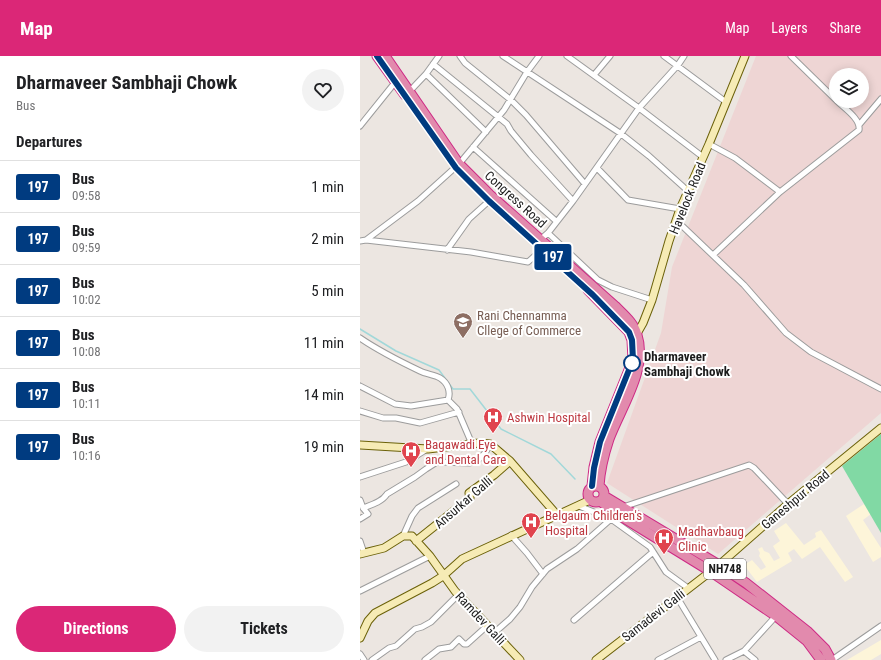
<!DOCTYPE html>
<html lang="en">
<head>
<meta charset="utf-8">
<style>
	:root { --surface:#fff; --page:#f2f2f2; --text:#202124; --muted:#757577; --line:#e0e0e0; --accent:#db2777 }
	body { margin:0; font-family:"Roboto Condensed",sans-serif; background:var(--page); color:var(--text); height:100vh; display:flex; flex-direction:column; font-size:15px; white-space:nowrap }
	* { box-sizing:border-box; margin:0 }
	p { font-size:13px; color:var(--muted) }
	.icon { flex:none; width:22px; height:22px; fill:none; stroke:currentColor; stroke-width:2; stroke-linecap:round; stroke-linejoin:round }
	.map { position:relative; flex:1; overflow:hidden }
	.panel { display:flex; flex-direction:column; background:var(--surface); width:360px }
	.panel>* { flex:none }
	.badge { padding:0 8px; border-radius:3px; font-size:14px; line-height:26px }
	.fabs { position:absolute; left:469px; top:12px; display:grid; gap:8px }
	.fabs a { display:grid; place-items:center; width:40px; height:40px; border-radius:50%; background:var(--surface); box-shadow:0 2px 10px #0003; font-size:20px }
	.map>.badge { position:absolute; translate:-50% -50%; box-shadow:0 0 0 2px #fff }
	h2 { padding:0 16px; font-size:15px; line-height:36px }
	.round { display:grid; place-items:center; flex:none; width:42px; height:42px; border-radius:21px; background:var(--page) }
	.summary { display:flex; align-items:center; justify-content:space-between; height:68px; padding:0 16px }
	h1 { font-size:19px; font-weight:700; line-height:30px }
	.cta { display:flex; gap:8px; margin-top:auto; padding:8px 16px }
	.cta a { flex:1; height:46px; border-radius:24px; background:var(--accent); color:#fff; font-size:16px; font-weight:700; line-height:46px; text-align:center }
	.cta a+a { background:var(--page); color:var(--text) }
	ul { padding:0; list-style:none }
	li { display:flex; align-items:center; gap:12px; height:52px; padding:0 16px; border-top:1px solid var(--line) }
	li div { flex:1 }
	li b { display:block; font-size:15px }
	li em { font-style:normal }
	li .badge { min-width:44px; font-weight:700; text-align:center }
	header { display:flex; align-items:center; gap:24px; box-sizing:border-box; height:56px; padding:0 20px; background:var(--accent); color:#fff }
	header strong { font-size:19px }
	nav { display:flex; gap:22px; margin-inline-start:auto; font-size:14px }
	main { display:flex; flex:1; min-height:0 }
	.map>svg:first-child { display:block }
</style>
</head>
<body>
<header>
<strong>Map</strong>
<nav><a>Map</a><a>Layers</a><a>Share</a></nav>
</header>
<main>
<section class="panel">
<div class="summary"><div><h1>Dharmaveer Sambhaji Chowk</h1><p>Bus</p></div><a class="round"><svg class="icon" aria-label="heart" viewBox="0 0 24 24"><path d="M12 20l-8-8c-3-5 5-10 8-4 3-6 11-1 8 4z"/></svg></a></div>
<h2>Departures</h2>
<ul>
<li><span class="badge" style="background:#003b80;color:#fff">197</span><div><b>Bus</b><p>09:58</p></div><em>1 min</em></li>
<li><span class="badge" style="background:#003b80;color:#fff">197</span><div><b>Bus</b><p>09:59</p></div><em>2 min</em></li>
<li><span class="badge" style="background:#003b80;color:#fff">197</span><div><b>Bus</b><p>10:02</p></div><em>5 min</em></li>
<li><span class="badge" style="background:#003b80;color:#fff">197</span><div><b>Bus</b><p>10:08</p></div><em>11 min</em></li>
<li><span class="badge" style="background:#003b80;color:#fff">197</span><div><b>Bus</b><p>10:11</p></div><em>14 min</em></li>
<li><span class="badge" style="background:#003b80;color:#fff">197</span><div><b>Bus</b><p>10:16</p></div><em>19 min</em></li>
</ul>
<div class="cta"><a>Directions</a><a>Tickets</a></div>
</section>
<div class="map">
<svg width="521" height="604" viewBox="0 0 521 604">
	<rect width="100%" height="100%" fill="#ece6e1"/>
	<path fill="#fdf5d9" d="M 504,448 L 511,458 L 503,464 L 521,492 L 521,501 L 513,506 L 486,460 Z
		M 426,467 L 444,489 L 456,481 L 455,477 L 461,474 L 493,521 L 485,526 L 460,491 L 442,503 L 434,493 L 428,497 L 432,505 L 397,526 L 384,509 L 392,504 L 401,514 L 406,511 L 399,500 L 400,497 L 398,493 L 402,491 L 404,495 L 409,497 L 414,505 L 420,502 L 413,490 L 420,485 L 414,475 Z
		M 521,584 L 521,598 L 511,604 L 487,604 Z"/>
	<path fill="#eed5d4" fill-rule="evenodd" d="M 396,0 L 521,0 L 521,357 L 358,498 L 247,427 L 301,277 L 312,211 ZM 476,19 L 502,19 L 502,45 L 476,45 Z"/>
	<path fill="#81d9a4" d="M 521,378 L 521,477 L 482,410 Z"/>
	<g fill="none" stroke-linecap="round" stroke-linejoin="round">
		<path stroke="#a2d8d9" stroke-width="1.5" d="M 0,273 L 36,295 L 79,314 L 93,333 L 110,333 L 141,373 L 191,398 L 215,423"/>
		<g stroke="#9c9c9c" stroke-width="7">
			<path id="street" d="M 100,0 L 105,7 L 151,44 L 166,59 L 225,128
				M 143,0 L 260,77 L 289,100 L 328,135
				M 207,0 L 279,52 L 343,101
				M 304,0 L 366,46
				M 431,0 L 476,44
				M 73,8 L 147,68 L 151,75 L 171,99 L 213,145
				M 66,18 L 126,76
				M 234,19 L 250,0
				M 48,37 L 66,18 L 79,0
				M 499,69 L 521,43
				M 0,70 L 37,24
				M 349,88 L 375,102 L 420,136
				M 113,91 L 196,165
				M 237,112 L 268,144 L 320,153
				M 316,164 L 384,229 L 426,277 L 451,296 L 521,333
				M 188,177 L 238,224 L 252,231 L 292,244
				M 181,183 L 188,177 L 213,145 L 279,52 L 318,9 L 324,0
				M 6,184 L 58,145 L 99,108 L 144,54 L 167,16 L 179,0
				M 0,185 L 6,184 L 111,196 L 168,206 L 187,189
				M 87,194 L 109,163 L 129,145
				M 353,199 L 420,136 L 499,74 C 501,63 484,52 477,45
				M 0,282 C 19,295 39,305 60,315 C 66,318 75,319 80,322 C 88,327 91,336 88,344 L 51,350 L 35,348 L 0,330
				M 88,344 L 97,353 L 112,388
				M 0,355 L 23,362 L 36,362 L 60,367 L 99,356
				M 0,421 L 46,406 L 67,393
				M 0,444 L 3,452 L 8,458 L 0,463
				M 219,450 L 251,463 L 290,491 L 306,516 L 328,532
				M 263,451 L 389,409 L 394,412 L 428,448
				M 3,452 C 11,449 22,446 27,438 L 55,421 L 66,413 L 77,406 L 110,407 L 117,405 L 125,397 L 130,388
				M 151,479 L 167,497 L 183,518
				M 43,480 L 52,460 L 58,452 L 96,428
				M 0,485 L 4,497
				M 0,535 L 70,500
				M 317,541 L 355,604
				M 214,564 L 293,496
				M 134,577 L 150,563 L 160,551 L 172,531 L 187,513 L 217,493 L 251,463 L 259,459
				M 384,595 L 395,604
				M 0,598 L 4,604
				M 12,604 L 29,592 L 36,590 L 55,573 L 62,571 L 71,566 L 98,539
				M 65,604 L 79,593 L 91,591 L 99,583 L 104,588 L 107,588 L 127,570
				M 298,604 L 341,581
				M 366,604 L 384,595 L 416,560
				M 472,604 L 521,570"/>
		</g>
		<g stroke="#6b6109" stroke-width="9">
			<path id="secondary" d="M 275,281 L 283,267 L 292,244 L 309,185 L 320,153 L 349,88 L 385,0
				M 0,389 L 68,393 L 119,387 L 130,388 L 150,405 L 197,459
				M 56,485 L 110,442 L 109,437 L 134,419 L 150,405
				M 0,498 L 24,492 L 43,480 L 52,480 L 70,500 L 95,535 L 160,604
				M 0,582 L 8,565 L 15,557 L 72,527 L 83,520 L 102,503 L 230,444
				M 236,604 L 359,509 L 428,448 L 521,372"/>
		</g>
		<g stroke="#ce2a85" stroke-width="11">
			<path id="highway" d="M 17,0 L 45,39
				M 25,0 L 99,108 L 129,138 L 255,250 C 264,259 274,267 277,279 C 288,313 261,351 249,383 C 244,398 240,414 239,430
				M 228,234 L 269,276 L 272,284 L 273,304 L 240,386 L 234,411 L 232,430
				M228 438a8 8 0 1 1 16 0a8 8 0 1 1-16 0Z
				M 244,440 L 359,509 L 386,527 L 447,575 L 465,593 L 471,604
				M 240,445 L 259,459 L 350,515 L 416,560 L 447,585 L 461,604"/>
		</g>
		<use href="#street" stroke="#fff" stroke-width="5"/>
		<use href="#secondary" stroke="#f6ebb5" stroke-width="7"/>
		<use href="#highway" stroke="#e28aad" stroke-width="9"/>
	</g>
	<g fill="none" stroke-linecap="round" stroke-linejoin="round">
		<g stroke="#fff" stroke-width="9">
			<path id="line" d="M 17,0 L 96,112 L 129,145 L 233,239 L 269,276 L 272,284 L 273,304 L 240,386 L 234,412 L 232,430"/>
		</g>
		<use href="#line" stroke="#003b80" stroke-width="6"/>
	</g>
	<defs>
		<g id="university-pin" transform="scale(1)"><path d="M0 17L-7.5 6A9.5 9.5 0 1 1 7.5 6Z" fill="#8d6e63" stroke="#fff"/><path d="M0-5L7-2L0 1L-7-2ZM-4 1L0 2.5L4 1V4Q0 6-4 4Z" fill="#fff"/></g>
		<g id="hospital-pin" transform="scale(1)"><path d="M0 17L-7.5 6A9.5 9.5 0 1 1 7.5 6Z" fill="#e0444e" stroke="#fff"/><path d="M-5-5h3v3.5h4V-5h3V5h-3V1.5h-4V5h-3Z" fill="#fff"/></g>
	</defs>
	<g fill-rule="evenodd">
		<use href="#university-pin" x="103" y="266"/>
		<use href="#hospital-pin" x="133" y="361"/>
		<use href="#hospital-pin" x="51" y="395"/>
		<use href="#hospital-pin" x="171" y="466"/>
		<use href="#hospital-pin" x="304" y="482"/>
	</g>
	<circle fill="#fff" stroke="#003b80" stroke-width="2" cx="272" cy="307" r="8"/>
	<g text-anchor="middle" stroke-width="4" stroke-linejoin="round" paint-order="stroke">
		<rect fill="#fff" stroke="#5f5f5f" stroke-width="1" x="344" y="503" width="42" height="20" rx="3"/>
		<g font-size="12" font-weight="bold" fill="#1b1b1b">
			<text x="365" y="517">NH748</text>
		</g>
		<g font-size="13" fill="#1b1b1b" stroke="#fff">
			<text transform="translate(327 142) rotate(-68)" y="5">Havelock Road</text>
			<text transform="translate(156 143) rotate(42)" y="5">Congress Road</text>
			<text transform="translate(435 443) rotate(-40)" y="5">Ganeshpur Road</text>
			<text transform="translate(103 446) rotate(-41)" y="5">Ansurkar Galli</text>
			<text transform="translate(293 559) rotate(-38)" y="5">Samadevi Galli</text>
			<text transform="translate(121 562) rotate(47)" y="5">Ramdev Galli</text>
		</g>
		<g font-size="13" fill="#785e54" stroke="#fff" text-anchor="start">
			<text x="117" y="264">Rani Chennamma<tspan x="117" dy="15">Cllege of Commerce</tspan></text>
		</g>
		<g font-size="13" font-weight="bold" fill="#1b1b1b" stroke="#fff" text-anchor="start">
			<text x="284" y="305">Dharmaveer<tspan x="284" dy="15">Sambhaji Chowk</tspan></text>
		</g>
		<g font-size="13" fill="#be3a42" stroke="#fff" text-anchor="start">
			<text x="147" y="366">Ashwin Hospital</text>
			<text x="65" y="393">Bagawadi Eye<tspan x="65" dy="15">and Dental Care</tspan></text>
			<text x="185" y="464">Belgaum Children's<tspan x="185" dy="15">Hospital</tspan></text>
			<text x="318" y="480">Madhavbaug<tspan x="318" dy="15">Clinic</tspan></text>
		</g>
	</g>
</svg>
<div class="fabs">
<a><svg class="icon" aria-label="layers" viewBox="0 0 24 24"><path d="M12 4l9 5-9 5-9-5zM3 14l9 5 9-5"/></svg></a>
</div>
<b class="badge" style="left:193px;top:201px;background:#003b80;color:#fff">197</b>
</div>
</main>
</body>
</html>
